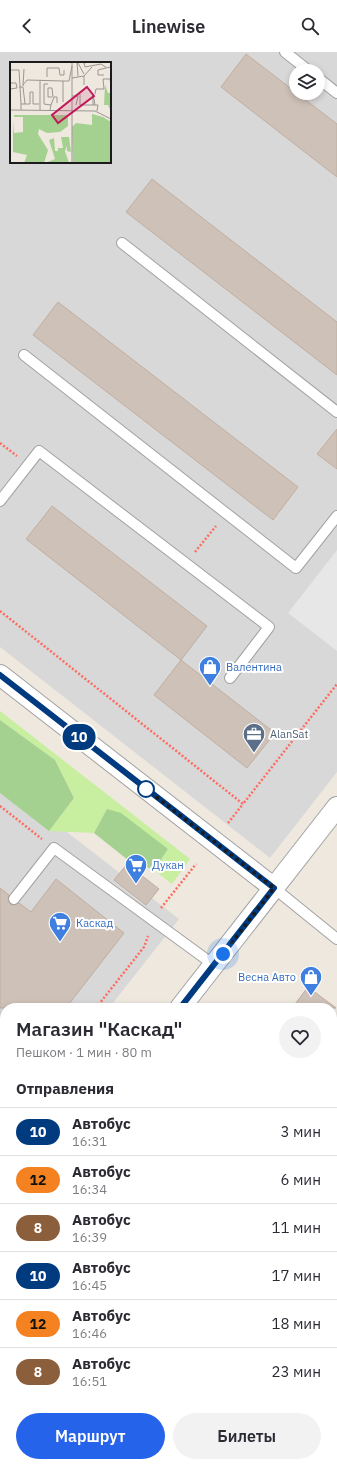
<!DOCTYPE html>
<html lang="ru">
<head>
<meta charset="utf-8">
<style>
	:root { --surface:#fff; --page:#f2f2f3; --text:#2b2b33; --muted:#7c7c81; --line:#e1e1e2; --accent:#2563eb }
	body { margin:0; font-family:"IBM Plex Sans",sans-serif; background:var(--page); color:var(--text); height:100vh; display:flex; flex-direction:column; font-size:15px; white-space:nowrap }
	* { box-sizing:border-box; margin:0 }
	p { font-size:13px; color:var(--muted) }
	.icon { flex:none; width:22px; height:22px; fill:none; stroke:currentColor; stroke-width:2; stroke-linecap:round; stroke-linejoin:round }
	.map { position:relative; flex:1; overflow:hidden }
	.side { position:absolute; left:0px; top:951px; width:337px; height:464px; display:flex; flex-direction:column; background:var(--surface); border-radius:16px 16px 0 0; box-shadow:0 2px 6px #0003 }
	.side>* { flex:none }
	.badge { padding:0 8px; border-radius:13px; font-size:14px; line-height:26px }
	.tools { position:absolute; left:289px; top:12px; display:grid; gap:8px }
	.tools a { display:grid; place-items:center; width:36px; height:36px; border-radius:50%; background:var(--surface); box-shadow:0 2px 6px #0003; font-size:20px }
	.you { position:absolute; width:20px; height:20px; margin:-10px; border:3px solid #fff; border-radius:50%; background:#1a73e8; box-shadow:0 0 0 6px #1a73e833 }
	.map>.badge { position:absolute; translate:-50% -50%; box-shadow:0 0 0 2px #fff }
	h2 { padding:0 16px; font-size:15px; line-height:36px }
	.round { display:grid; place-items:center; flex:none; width:42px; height:42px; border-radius:21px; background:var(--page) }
	.summary { display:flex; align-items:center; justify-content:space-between; height:68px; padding:0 16px }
	h1 { font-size:19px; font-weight:600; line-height:30px }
	.cta { display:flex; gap:8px; margin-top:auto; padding:8px 16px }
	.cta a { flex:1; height:46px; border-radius:24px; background:var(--accent); color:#fff; font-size:16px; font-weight:600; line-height:46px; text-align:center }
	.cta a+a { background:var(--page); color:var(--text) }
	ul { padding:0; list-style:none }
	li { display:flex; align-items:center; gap:12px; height:48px; padding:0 16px; border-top:1px solid var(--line) }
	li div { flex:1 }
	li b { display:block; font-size:15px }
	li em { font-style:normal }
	li .badge { min-width:44px; font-weight:700; text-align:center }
	header { display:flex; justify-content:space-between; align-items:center; height:52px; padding:0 16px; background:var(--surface); font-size:18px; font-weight:600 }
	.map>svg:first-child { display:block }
</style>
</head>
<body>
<header><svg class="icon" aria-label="back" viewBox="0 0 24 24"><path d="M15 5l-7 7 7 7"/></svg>Linewise<svg class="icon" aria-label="search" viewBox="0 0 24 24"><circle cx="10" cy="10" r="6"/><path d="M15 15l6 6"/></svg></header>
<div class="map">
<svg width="337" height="1415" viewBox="0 0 337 1415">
	<rect width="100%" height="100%" fill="#eee8df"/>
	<path fill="#d9d8d8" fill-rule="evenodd" d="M 0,0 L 337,0 L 337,720 L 270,806 L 0,595 ZM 11,11 L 110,11 L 110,110 L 11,110 ZM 296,19 L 318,19 L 318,41 L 296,41 Z
		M 0,728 L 179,867 L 109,956 L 5,956 L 5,1088 L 0,1095 Z"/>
	<path fill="#c8ee9f" d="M 0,659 L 190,807 L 172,832 L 154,818 L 168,797 L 107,757 L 94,781 L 49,779 L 74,746 L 55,708 L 0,668 Z"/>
	<path fill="#a4d18f" d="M 0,668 L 55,708 L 74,746 L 49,779 L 0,741 Z
		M 107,757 L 121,761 L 168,797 L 154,818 L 128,808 L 94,781 Z
		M 332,1028 L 337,1032 L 337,1415 L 0,1415 L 0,1404 L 5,1398 L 5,1410 L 332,1410 Z"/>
	<path fill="#e7e7e7" d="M 337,498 L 337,599 L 288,561 Z"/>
	<path fill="#cec1b8" stroke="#c0aea0" d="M 246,2 L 337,72 L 337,125 L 221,35 Z
		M 152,127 L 337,270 L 337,323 L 126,160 Z
		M 58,250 L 298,435 L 273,468 L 33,283 Z
		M 337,377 L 337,417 L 317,402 Z
		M 52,454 L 207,574 L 181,608 L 26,487 Z
		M 181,608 L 275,681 L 247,716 L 154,643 Z
		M 127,812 L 159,837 L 146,853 L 114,828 Z
		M 56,827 L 124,881 L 66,956 L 0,956 L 0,836 L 9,843 L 8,846 L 10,852 L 13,853 L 19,851 L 31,860 Z
		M 308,935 L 336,956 L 292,956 Z"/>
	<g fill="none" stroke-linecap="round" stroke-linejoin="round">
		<g stroke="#a2a2a2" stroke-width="12">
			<path id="lane" d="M 285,0 L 309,19
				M 318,26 L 337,41
				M 122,191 L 337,360
				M 24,303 L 296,516 L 337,464
				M 0,449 L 39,399 L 269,575 L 230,626
				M 274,836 L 337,887
				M 14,847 L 54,796 L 214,913"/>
		</g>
		<g stroke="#a2a2a2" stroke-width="22">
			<path id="street" d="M 0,623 L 274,836
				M 180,956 L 337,755
				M 0,1186 L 5,1180"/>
		</g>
		<path stroke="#ff6b5f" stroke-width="2.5" stroke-dasharray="2 2" stroke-linecap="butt" d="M 0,391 L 17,404
			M 195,500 L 216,474
			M 0,559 L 243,752 L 337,632
			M 0,754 L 42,787
			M 228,771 L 243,752
			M 161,856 L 196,812
			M 96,956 L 144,895 L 148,884
			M 0,1079 L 5,1072
			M 0,1390 L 5,1384"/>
		<use href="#lane" stroke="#fff" stroke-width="10"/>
		<use href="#street" stroke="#fff" stroke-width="20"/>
	</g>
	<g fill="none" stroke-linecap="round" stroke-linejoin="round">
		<g stroke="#fff" stroke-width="9">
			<path id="line" d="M 0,623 L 274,836 L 180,956"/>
		</g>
		<use href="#line" stroke="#003b80" stroke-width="6"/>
		<path stroke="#1b1b1b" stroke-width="4" stroke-dasharray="0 7.2" d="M 146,737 L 274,836 L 223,902"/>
	</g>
	<defs>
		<g id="shop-pin" transform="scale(1.15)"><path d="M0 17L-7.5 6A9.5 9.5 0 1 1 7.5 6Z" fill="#3f7fe0" stroke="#fff"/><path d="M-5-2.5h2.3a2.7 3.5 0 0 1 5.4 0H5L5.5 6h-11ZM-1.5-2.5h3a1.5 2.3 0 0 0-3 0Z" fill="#fff"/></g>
		<g id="office-pin" transform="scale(1.15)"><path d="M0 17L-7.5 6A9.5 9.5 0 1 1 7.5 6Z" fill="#5c6f8a" stroke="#fff"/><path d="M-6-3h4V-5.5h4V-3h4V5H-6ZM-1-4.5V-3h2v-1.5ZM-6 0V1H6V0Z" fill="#fff"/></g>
		<g id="supermarket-pin" transform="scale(1.15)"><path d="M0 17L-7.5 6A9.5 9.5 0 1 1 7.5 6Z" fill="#3f7fe0" stroke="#fff"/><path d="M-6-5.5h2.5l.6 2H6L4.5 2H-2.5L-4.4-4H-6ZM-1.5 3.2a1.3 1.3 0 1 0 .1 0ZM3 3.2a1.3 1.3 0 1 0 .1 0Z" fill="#fff"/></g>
	</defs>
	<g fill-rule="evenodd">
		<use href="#shop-pin" x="210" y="615"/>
		<use href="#office-pin" x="254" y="682"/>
		<use href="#supermarket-pin" x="136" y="813"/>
		<use href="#supermarket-pin" x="60" y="871"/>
		<use href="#shop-pin" x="311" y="925"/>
	</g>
	<circle fill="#fff" stroke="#003b80" stroke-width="2" cx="146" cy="737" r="8"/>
	<g text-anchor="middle" stroke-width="4" stroke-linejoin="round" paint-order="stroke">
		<g font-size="11" fill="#366cbe" stroke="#fff" text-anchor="start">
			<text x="226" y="619">Валентина</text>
			<text x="152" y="817">Дукан</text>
			<text x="76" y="875">Каскад</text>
			<text x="296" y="929" text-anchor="end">Весна Авто</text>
		</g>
		<g font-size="11" fill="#4e5e75" stroke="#fff" text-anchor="start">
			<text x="270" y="686">AlanSat</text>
		</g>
	</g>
	<g transform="translate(10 10)">
		<rect width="101" height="101" fill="#eee8df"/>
		<path d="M 95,23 L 98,31 L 101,31 L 101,50 L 98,43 L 94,43 ZM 82,52 L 93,55 L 101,60 L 101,101 L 63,101 L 62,65 L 66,61 L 82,63 ZM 4,53 L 58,53 L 58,64 L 50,70 L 37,71 L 29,67 L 28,72 L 38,88 L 34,101 L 14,101 L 17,93 L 3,90 L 3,60 L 4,71 L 13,70 L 13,55 L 4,55 ZM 51,75 L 59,75 L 61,90 L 57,89 L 57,84 L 55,89 L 59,101 L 35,101 L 45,97 L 39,78 L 44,76 L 45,89 L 48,89 L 48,86 L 53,86 Z" fill="#a4d18f"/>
		<path fill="none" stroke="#9a9691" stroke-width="1" d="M 62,0 L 62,101M 67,0 L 68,14M 78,0 L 74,1 L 75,5 L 91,2 L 97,6 L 100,5M 68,1 L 74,12M 0,8 L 9,8 L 11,42M 94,13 L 88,13 L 88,8 L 96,6M 74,14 L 82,5M 37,15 L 37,6 L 49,6 L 50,13 L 54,13 L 54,8M 62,16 L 74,14 L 74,23M 0,21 L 6,21 L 7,26 L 0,27M 38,22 L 34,22 L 34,42 L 41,43 L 40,48M 13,23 L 17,18 L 53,19M 13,24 L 14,7M 9,25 L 13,25 L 15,42M 70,32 L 70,43 L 88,43 L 87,49M 85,32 L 86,27 L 94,27 L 93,17 L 100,17 L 101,23M 62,34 L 68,34 L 66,43M 42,35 L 38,35 L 38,26 L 42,26 L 43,35M 53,40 L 53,19 L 59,19 L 62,4M 41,43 L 44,35 L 47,35 L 47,41M 83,43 L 83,32 L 85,43M 0,48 L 85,49 L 101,57M 11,48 L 11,42 L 20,42 L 20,30 L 23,30 L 23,42 L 29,42M 30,48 L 30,19"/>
		<path fill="#c2185b" fill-opacity="0.15" stroke="#c2185b" stroke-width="2" d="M 77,25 L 84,34 L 48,61 L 42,53 Z"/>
		<rect width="101" height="101" fill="none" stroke="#1b1b1b" stroke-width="2"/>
	</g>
</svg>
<div class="tools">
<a><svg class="icon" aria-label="layers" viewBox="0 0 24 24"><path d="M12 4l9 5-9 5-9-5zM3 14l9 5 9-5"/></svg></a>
</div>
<div class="you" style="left:223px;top:902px"></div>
<b class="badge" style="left:79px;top:685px;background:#003b80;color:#fff">10</b>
<section class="side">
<div class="summary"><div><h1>Магазин &quot;Каскад&quot;</h1><p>Пешком · 1 мин · 80 m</p></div><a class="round"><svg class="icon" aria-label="heart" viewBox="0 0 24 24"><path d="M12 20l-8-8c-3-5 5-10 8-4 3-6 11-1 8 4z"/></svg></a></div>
<h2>Отправления</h2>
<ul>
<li><span class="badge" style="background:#003b80;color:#fff">10</span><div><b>Автобус</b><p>16:31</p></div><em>3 мин</em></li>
<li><span class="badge" style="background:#f58220;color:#111">12</span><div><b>Автобус</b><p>16:34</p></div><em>6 мин</em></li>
<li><span class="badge" style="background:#8b5e3c;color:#fff">8</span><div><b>Автобус</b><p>16:39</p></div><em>11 мин</em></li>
<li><span class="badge" style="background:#003b80;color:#fff">10</span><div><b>Автобус</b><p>16:45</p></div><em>17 мин</em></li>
<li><span class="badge" style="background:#f58220;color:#111">12</span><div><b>Автобус</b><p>16:46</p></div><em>18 мин</em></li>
<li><span class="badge" style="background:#8b5e3c;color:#fff">8</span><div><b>Автобус</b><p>16:51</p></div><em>23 мин</em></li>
</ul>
<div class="cta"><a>Маршрут</a><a>Билеты</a></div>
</section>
</div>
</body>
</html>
